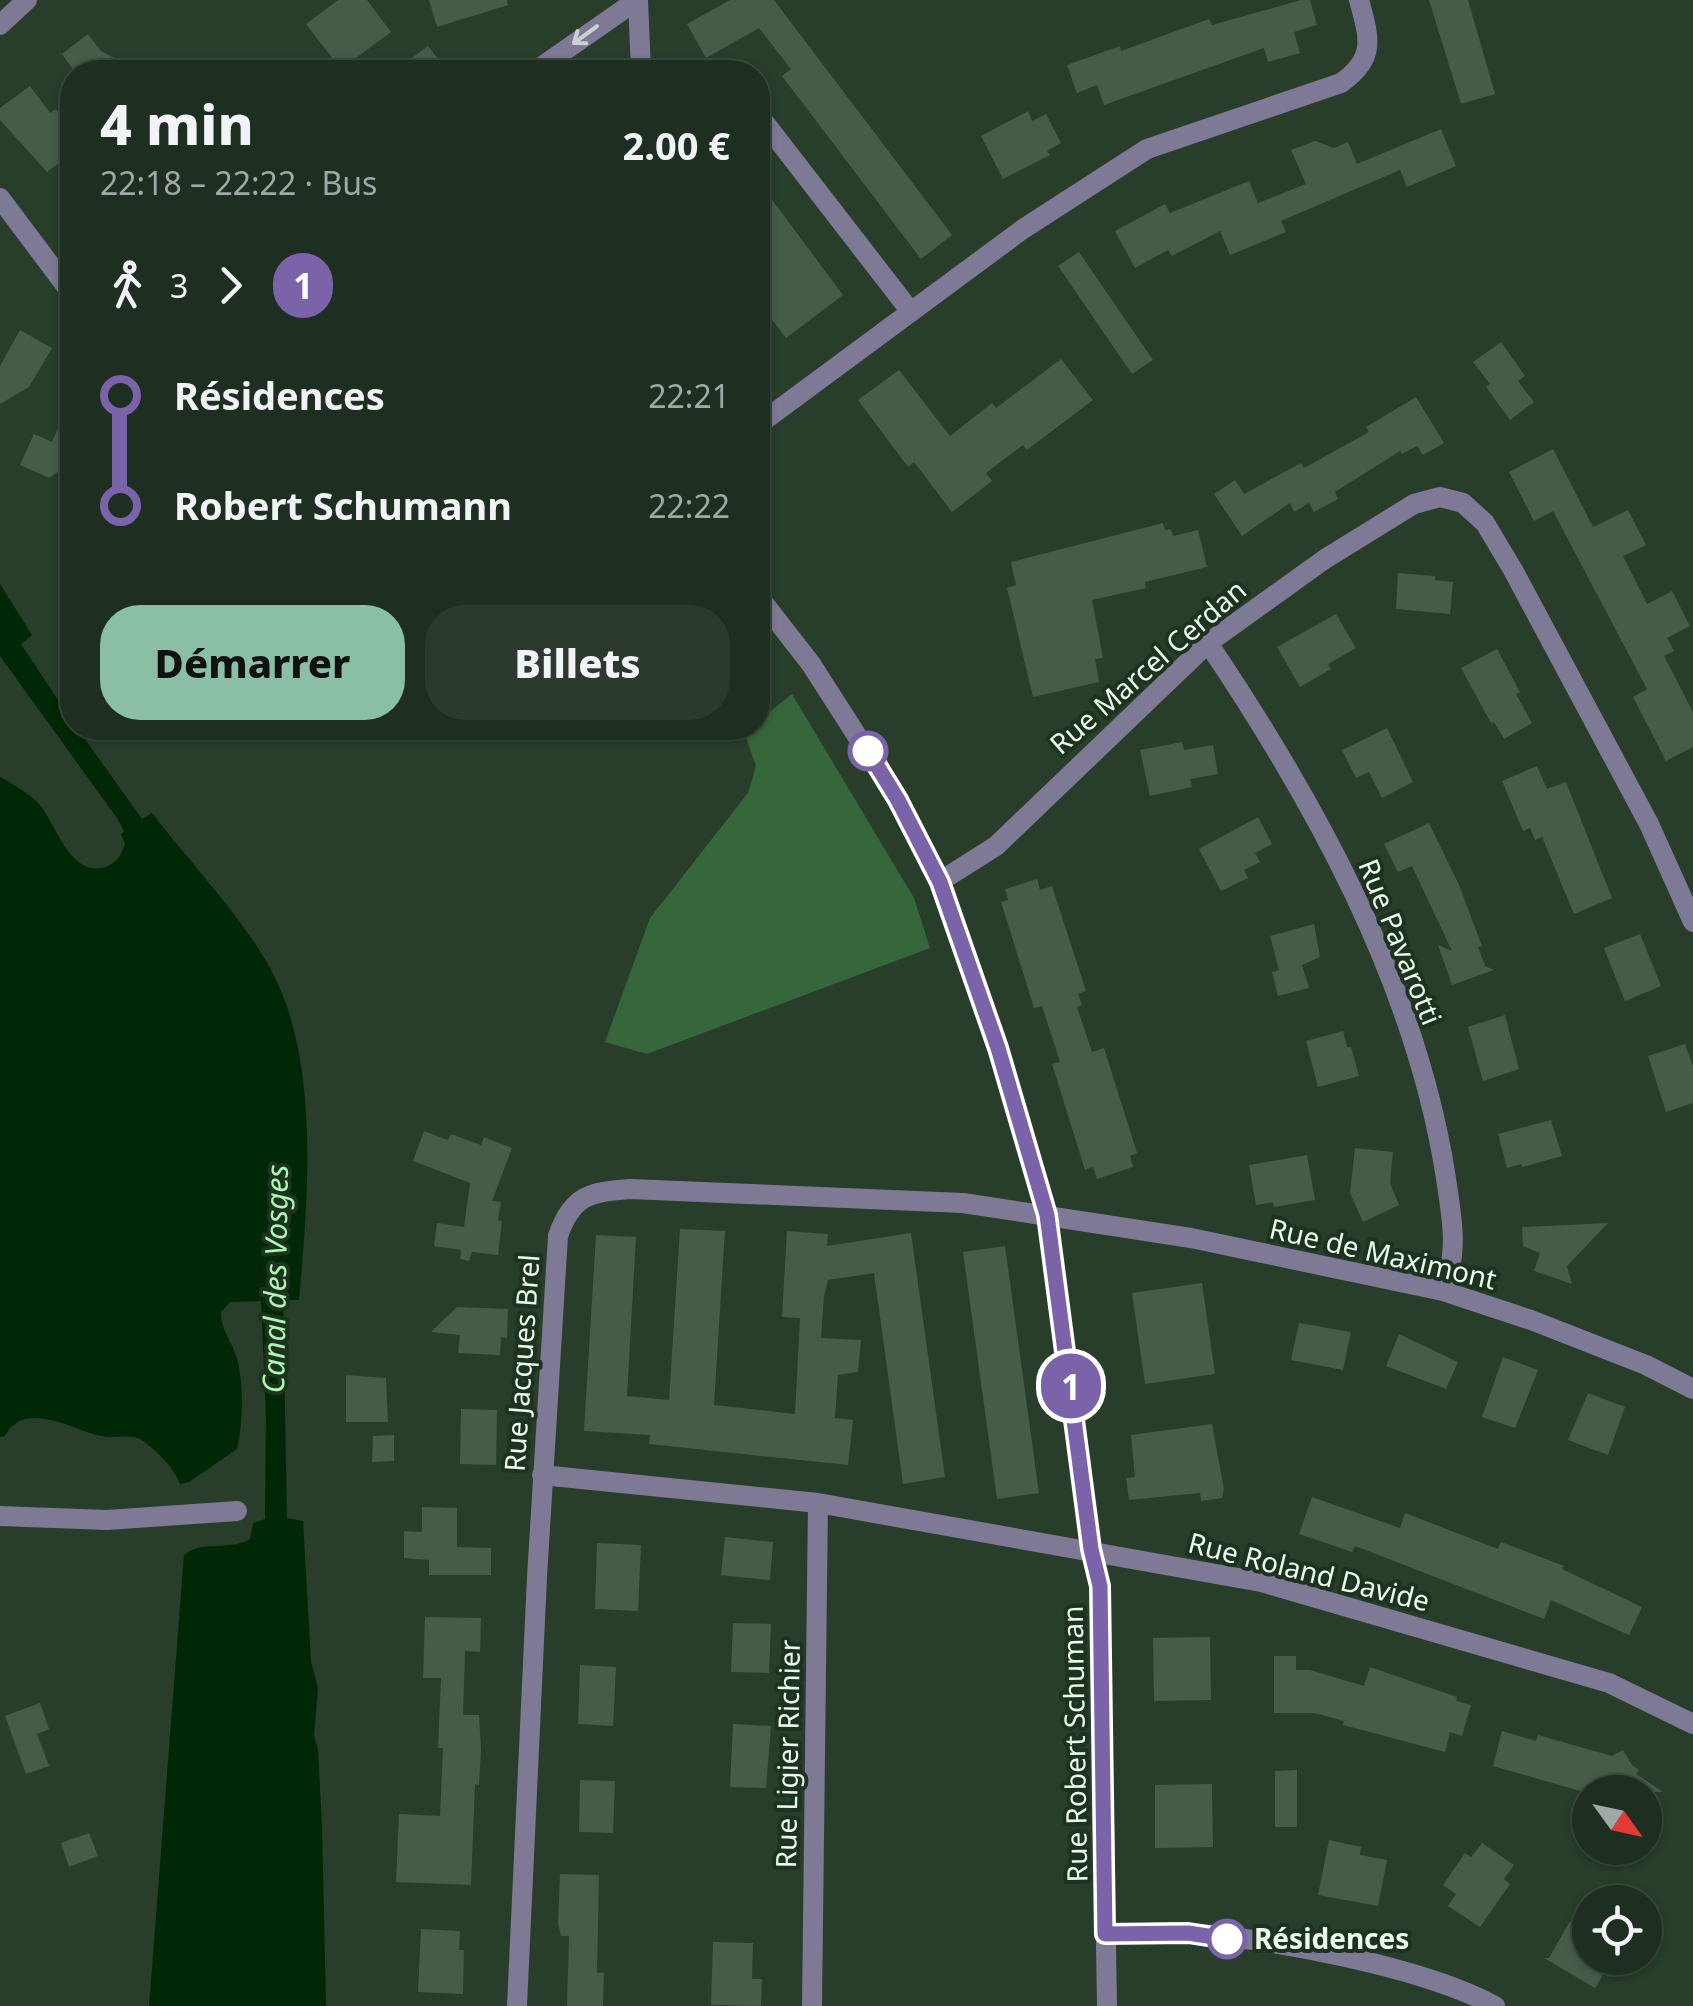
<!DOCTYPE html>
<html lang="fr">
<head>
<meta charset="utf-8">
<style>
	:root { --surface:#1e2e20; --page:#2b3a2d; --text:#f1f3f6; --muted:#a1a8a5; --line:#3c4a3e; --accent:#8abfa5 }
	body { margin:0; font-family:"Noto Sans",sans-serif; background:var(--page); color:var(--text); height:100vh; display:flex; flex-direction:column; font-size:38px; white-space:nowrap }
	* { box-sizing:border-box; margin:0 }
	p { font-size:32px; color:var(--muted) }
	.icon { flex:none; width:55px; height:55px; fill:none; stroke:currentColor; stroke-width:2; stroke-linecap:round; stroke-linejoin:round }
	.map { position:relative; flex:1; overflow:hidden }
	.side { position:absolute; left:60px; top:60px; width:710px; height:680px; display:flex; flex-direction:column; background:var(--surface); border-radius:40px; box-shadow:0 2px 8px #0004,0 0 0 2px var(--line) }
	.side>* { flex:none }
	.badge { padding:0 20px; border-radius:32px; font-size:35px; line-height:65px }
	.needle { width:65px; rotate:123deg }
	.buttons { position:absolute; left:1572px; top:1775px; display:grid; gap:20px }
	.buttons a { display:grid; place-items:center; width:90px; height:90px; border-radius:50%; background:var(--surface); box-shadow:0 2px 8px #0004,0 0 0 2px var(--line); font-size:50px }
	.map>.badge { position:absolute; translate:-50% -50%; box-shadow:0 0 0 5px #fff }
	.legs { display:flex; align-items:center; gap:15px; height:110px; padding:0 40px; font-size:32px }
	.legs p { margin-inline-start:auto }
	.overview { display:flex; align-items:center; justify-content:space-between; height:170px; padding:0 40px }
	h1 { font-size:55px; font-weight:800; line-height:75px }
	.cta { display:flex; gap:20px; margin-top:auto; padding:20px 40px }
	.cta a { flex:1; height:115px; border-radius:40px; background:var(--accent); color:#111; font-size:40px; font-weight:800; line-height:115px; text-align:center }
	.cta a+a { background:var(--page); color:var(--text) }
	ul { padding:0 40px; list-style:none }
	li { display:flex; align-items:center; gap:35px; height:110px; font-size:38px }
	li i { display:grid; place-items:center; width:15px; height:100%; margin:0 12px; background:currentColor }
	li i::after { content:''; width:25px; height:25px; margin:-12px; border:8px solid; border-radius:50%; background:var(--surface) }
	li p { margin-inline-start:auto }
	li:first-child i { background:linear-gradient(#0000 50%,currentColor 0) }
	li:last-child i { background:linear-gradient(currentColor 50%,#0000 0) }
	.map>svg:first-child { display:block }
</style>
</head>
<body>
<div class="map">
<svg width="1693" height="2006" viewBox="0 0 1693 2006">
	<rect width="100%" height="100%" fill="#283d2a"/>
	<path fill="#36673b" d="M 792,694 L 914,898 L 930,948 L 647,1054 L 605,1042 L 650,918 L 748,793 L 756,766 L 744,732 L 758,728 L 758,721 Z"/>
	<path fill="#002706" d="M 0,584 L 32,635 L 21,644 L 72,721 L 72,728 L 77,728 L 142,819 L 152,813 C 188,860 241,916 269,966 C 321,1059 308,1198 299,1300 L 283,1300 L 287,1518 L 303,1521 L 311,1662 L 318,1688 L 314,1735 L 318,1749 L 322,1827 L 326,2006 L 149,2006 L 184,1555 C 201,1540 230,1551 250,1539 L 253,1523 L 265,1519 L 266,1417 L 261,1301 L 230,1302 L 221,1312 C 220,1328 232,1342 237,1358 C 244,1385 243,1423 237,1449 L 189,1482 L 180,1484 C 173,1466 159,1454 145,1442 C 133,1433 119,1438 106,1437 C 77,1433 25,1397 5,1436 L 0,1437 L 0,777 C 13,784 30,794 40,805 C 56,825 71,878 105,867 C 116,864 122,854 125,844 L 121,834 L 124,831 L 117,818 L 0,656 Z"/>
	<path fill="#475c48" d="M 338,0 L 367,0 L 391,32 L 341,69 L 306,24 Z
		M 429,0 L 507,0 L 508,5 L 437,27 Z
		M 730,0 L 774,0 L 952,235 L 921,259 L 782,76 L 791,69 L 759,28 L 706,58 L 687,24 Z
		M 1301,0 L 1310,0 L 1317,25 L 1294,32 L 1300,53 L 1268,62 L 1264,48 L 1104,105 L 1097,85 L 1077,93 L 1067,65 L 1120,46 L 1121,51 L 1209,19 L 1212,25 Z
		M 1429,0 L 1468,0 L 1495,94 L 1461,104 Z
		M 88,34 L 101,51 L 141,72 L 75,72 L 62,54 Z
		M 428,46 L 448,72 L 418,72 L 409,60 Z
		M 30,86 L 50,113 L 56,109 L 72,130 L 72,153 L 47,172 L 0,120 L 0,108 Z
		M 1028,111 L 1032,121 L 1046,114 L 1061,143 L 1047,151 L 1050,155 L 1003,179 L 981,136 Z
		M 1441,129 L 1456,166 L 1407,187 L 1400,170 L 1281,221 L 1286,232 L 1230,255 L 1220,231 L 1172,256 L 1168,250 L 1135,268 L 1115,231 L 1165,204 L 1170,213 L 1249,181 L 1258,203 L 1306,184 L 1291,150 L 1315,141 L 1334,148 L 1348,142 L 1357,164 Z
		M 758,181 L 843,295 L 786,338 L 758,301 Z
		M 1079,252 L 1153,360 L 1132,374 L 1058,266 Z
		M 20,330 L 52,348 L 29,387 L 0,404 L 0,366 Z
		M 1501,342 L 1525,376 L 1518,381 L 1534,402 L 1510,420 L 1486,387 L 1490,384 L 1473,362 Z
		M 1061,359 L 1093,400 L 1027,450 L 1023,445 L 986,473 L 992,481 L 952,512 L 914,462 L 908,467 L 858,400 L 899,370 L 950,436 L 992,403 L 996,408 Z
		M 72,397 L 72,462 L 49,478 L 20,465 L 34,434 L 52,442 Z
		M 1416,397 L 1444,443 L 1423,455 L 1417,446 L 1402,454 L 1400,451 L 1335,492 L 1338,499 L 1314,512 L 1309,503 L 1294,512 L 1290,503 L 1242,536 L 1214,494 L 1235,480 L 1244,494 L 1301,463 L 1304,468 L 1369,432 L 1366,427 Z
		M 1553,449 L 1593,527 L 1628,510 L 1646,545 L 1623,556 L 1647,604 L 1672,591 L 1690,626 L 1667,638 L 1674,651 L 1664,656 L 1693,712 L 1693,747 L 1666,761 L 1633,697 L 1647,689 L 1553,511 L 1534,521 L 1509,472 Z
		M 1163,523 L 1165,530 L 1171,529 L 1173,536 L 1198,530 L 1207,567 L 1145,582 L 1146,588 L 1092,600 L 1103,658 L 1095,659 L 1099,682 L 1033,697 L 1007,588 L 1016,585 L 1011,562 Z
		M 1398,573 L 1435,576 L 1435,580 L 1453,582 L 1450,614 L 1396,609 Z
		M 1336,614 L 1356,648 L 1328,664 L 1331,669 L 1300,687 L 1277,647 Z
		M 1497,649 L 1520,692 L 1516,694 L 1532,723 L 1504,739 L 1494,722 L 1491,723 L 1461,668 Z
		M 1387,728 L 1413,782 L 1382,798 L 1369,772 L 1356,778 L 1342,750 Z
		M 1182,742 L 1184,750 L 1213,745 L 1218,774 L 1190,779 L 1192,787 L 1150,796 L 1140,750 Z
		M 1537,766 L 1547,789 L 1566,782 L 1612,898 L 1574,914 L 1542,837 L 1535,840 L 1530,828 L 1523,831 L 1502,781 Z
		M 1258,817 L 1272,844 L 1255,853 L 1260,862 L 1244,870 L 1248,878 L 1221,891 L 1199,849 Z
		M 1429,823 L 1459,885 L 1482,946 L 1478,947 L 1485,966 L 1494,970 L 1452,985 L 1438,945 L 1452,951 L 1412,866 L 1398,872 L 1384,844 Z
		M 1037,879 L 1040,890 L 1052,886 L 1086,991 L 1078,994 L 1082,1005 L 1077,1007 L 1092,1052 L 1104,1048 L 1137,1153 L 1130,1156 L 1133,1167 L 1097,1179 L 1093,1167 L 1085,1170 L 1052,1064 L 1060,1062 L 1042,1006 L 1034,1008 L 1001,902 L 1008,900 L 1005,889 Z
		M 1314,924 L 1320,957 L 1302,965 L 1309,988 L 1278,996 L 1272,972 L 1279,970 L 1270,936 Z
		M 1640,934 L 1661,986 L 1625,1001 L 1604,948 Z
		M 1505,1015 L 1519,1069 L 1483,1081 L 1468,1027 Z
		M 1343,1031 L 1347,1047 L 1351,1047 L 1359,1076 L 1318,1087 L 1306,1041 Z
		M 1685,1044 L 1693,1066 L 1693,1103 L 1666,1112 L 1648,1056 Z
		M 1551,1120 L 1562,1156 L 1522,1167 L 1521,1164 L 1507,1168 L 1498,1134 Z
		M 424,1131 L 448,1140 L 451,1134 L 481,1145 L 484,1137 L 512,1148 L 492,1201 L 501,1202 L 498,1220 L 502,1221 L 498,1255 L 472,1252 L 469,1261 L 460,1259 L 461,1250 L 434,1246 L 437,1223 L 464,1227 L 470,1183 L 413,1161 Z
		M 1355,1148 L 1393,1152 L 1390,1183 L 1399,1205 L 1363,1222 L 1350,1193 Z
		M 1307,1155 L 1315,1200 L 1274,1207 L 1273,1202 L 1256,1205 L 1249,1165 Z
		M 1608,1223 L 1567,1266 L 1572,1284 L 1534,1271 L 1540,1253 L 1523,1246 L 1522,1227 Z
		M 680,1229 L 725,1231 L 714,1405 L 795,1414 L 800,1318 L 782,1317 L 787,1231 L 828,1234 L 827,1246 L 911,1233 L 945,1477 L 903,1484 L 874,1273 L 828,1280 L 824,1296 L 821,1338 L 861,1340 L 858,1372 L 838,1375 L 835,1418 L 853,1420 L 848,1465 L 649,1444 L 650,1435 L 584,1431 L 596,1235 L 636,1237 L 627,1396 L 669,1400 Z
		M 1005,1246 L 1039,1493 L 997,1499 L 963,1252 Z
		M 1202,1283 L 1215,1374 L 1145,1384 L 1132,1293 Z
		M 457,1307 L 508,1309 L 507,1338 L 501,1337 L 500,1355 L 458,1353 L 460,1335 L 431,1332 Z
		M 1299,1323 L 1351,1332 L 1343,1370 L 1291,1360 Z
		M 1399,1334 L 1458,1362 L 1446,1389 L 1386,1366 Z
		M 1503,1357 L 1538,1370 L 1515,1428 L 1482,1417 Z
		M 346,1375 L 386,1378 L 388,1422 L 346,1422 Z
		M 1588,1393 L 1625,1407 L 1608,1455 L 1568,1440 Z
		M 461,1409 L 497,1410 L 496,1465 L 460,1464 Z
		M 1212,1424 L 1224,1489 L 1222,1498 L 1201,1501 L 1200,1493 L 1129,1500 L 1126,1478 L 1135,1477 L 1131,1435 Z
		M 394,1435 L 394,1461 L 372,1462 L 373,1436 Z
		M 1312,1497 L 1400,1528 L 1405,1513 L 1498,1549 L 1501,1542 L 1564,1566 L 1562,1569 L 1642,1607 L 1629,1635 L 1551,1600 L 1544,1619 L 1355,1546 L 1352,1552 L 1299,1534 Z
		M 422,1507 L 457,1508 L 457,1547 L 491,1548 L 491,1575 L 429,1575 L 429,1560 L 404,1558 L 404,1531 L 422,1532 Z
		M 725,1537 L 773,1542 L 770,1580 L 721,1575 Z
		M 597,1543 L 641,1545 L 638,1611 L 595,1609 Z
		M 425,1617 L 481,1618 L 480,1652 L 465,1651 L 463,1715 L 479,1715 L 481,1750 L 479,1785 L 475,1784 L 471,1885 L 396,1882 L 399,1814 L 440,1816 L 443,1748 L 438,1748 L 441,1678 L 423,1678 Z
		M 733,1623 L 771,1624 L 769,1673 L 731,1672 Z
		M 1210,1637 L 1211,1700 L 1154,1701 L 1153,1638 Z
		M 1274,1656 L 1296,1656 L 1296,1670 L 1310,1670 L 1364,1686 L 1370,1667 L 1457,1697 L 1456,1701 L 1471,1705 L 1462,1736 L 1450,1732 L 1445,1752 L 1343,1725 L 1344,1721 L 1314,1713 L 1274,1713 Z
		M 580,1665 L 616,1667 L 613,1726 L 578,1724 Z
		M 40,1703 L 49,1729 L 37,1734 L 49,1766 L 26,1774 L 5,1716 Z
		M 733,1724 L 771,1726 L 766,1788 L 730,1787 Z
		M 1502,1731 L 1536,1741 L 1538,1735 L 1612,1756 L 1623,1750 L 1632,1765 L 1639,1770 L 1636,1774 L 1663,1792 L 1584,1792 L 1493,1766 Z
		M 1297,1770 L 1297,1827 L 1275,1827 L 1275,1771 Z
		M 580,1780 L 615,1781 L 613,1833 L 579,1832 Z
		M 1212,1784 L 1213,1847 L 1155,1848 L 1155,1785 Z
		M 89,1833 L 98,1856 L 69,1867 L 61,1843 Z
		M 1329,1840 L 1361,1847 L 1360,1855 L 1387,1860 L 1378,1906 L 1318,1895 Z
		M 1482,1843 L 1514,1865 L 1504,1879 L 1510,1884 L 1480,1927 L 1448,1906 L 1456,1894 L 1443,1885 L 1465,1853 L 1471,1857 Z
		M 560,1874 L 599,1875 L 597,1973 L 604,1973 L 603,2006 L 567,2006 L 569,1936 L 561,1936 L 558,1923 Z
		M 1570,1921 L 1590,1932 L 1590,1958 L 1613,1958 L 1595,1988 L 1544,1958 L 1549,1958 Z
		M 421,1929 L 460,1931 L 459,1950 L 464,1950 L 463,1994 L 418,1992 Z
		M 713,1942 L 753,1943 L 752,1979 L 762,1979 L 761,2006 L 711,2005 Z"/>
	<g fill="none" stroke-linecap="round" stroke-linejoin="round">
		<path stroke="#7e7994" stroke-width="20" d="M 638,0 L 641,72
			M 0,25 L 27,0
			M 534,72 L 637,0
			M 758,114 L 911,312
			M 0,198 L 72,294
			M 758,425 L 1023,229 L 1147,149 L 1341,83 C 1377,58 1369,37 1359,0
			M 758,596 L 811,664 L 898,800 L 939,882 L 998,1048 L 1047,1215 L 1091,1549 L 1100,1586 L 1107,2006
			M 1208,643 C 1315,802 1414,981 1445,1172 C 1451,1213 1460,1251 1443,1291
			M 939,882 L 996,846 L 1208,643 L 1325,559 L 1414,504 L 1440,497 L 1463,503 L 1485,523 L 1513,570 L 1649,824 L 1693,922
			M 542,1475 L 818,1503 L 1261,1582 L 1609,1683 L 1693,1724
			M 0,1516 L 107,1520 L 237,1511
			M 1105,1934 C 1133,1934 1162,1931 1190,1933 C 1276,1940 1420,1966 1495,2006
			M 517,2006 L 537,1577 L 558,1236 C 572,1195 590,1192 630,1189 L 963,1203 L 1191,1238 L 1443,1291 L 1531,1320 L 1646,1365 L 1693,1389
			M 812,2006 L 818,1503"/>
	</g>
	<defs><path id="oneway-shaft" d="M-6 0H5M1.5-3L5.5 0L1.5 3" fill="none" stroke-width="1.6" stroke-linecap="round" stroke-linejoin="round" transform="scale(2.5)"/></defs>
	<use stroke="#cbd3d2" href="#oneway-shaft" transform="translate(585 35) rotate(144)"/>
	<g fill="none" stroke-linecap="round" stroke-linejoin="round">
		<g stroke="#fff" stroke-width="22">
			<path id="line-1" d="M 868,751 L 898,800 L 940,882 L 998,1048 L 1047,1215 L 1091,1549 L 1100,1586 L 1105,1934 L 1188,1933 L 1227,1939"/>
		</g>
		<use href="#line-1" stroke="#7a63a9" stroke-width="15"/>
	</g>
	<g fill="#fff" stroke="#7a63a9" stroke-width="5">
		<circle cx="868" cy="751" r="18"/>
		<circle cx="1227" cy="1939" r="18"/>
	</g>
	<g text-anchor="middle" stroke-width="8" stroke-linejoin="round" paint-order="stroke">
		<g font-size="28" fill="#ecf9ec" stroke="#1e3220">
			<text transform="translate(1148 667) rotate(-41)" y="10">Rue Marcel Cerdan</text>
			<text transform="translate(1400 942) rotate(68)" y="10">Rue Pavarotti</text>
			<text transform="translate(1383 1254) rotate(13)" y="10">Rue de Maximont</text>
			<text transform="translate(522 1363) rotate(-86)" y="10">Rue Jacques Brel</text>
			<text transform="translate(1309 1572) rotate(14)" y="10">Rue Roland Davide</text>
			<text transform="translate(1075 1744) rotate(-91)" y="10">Rue Robert Schuman</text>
			<text transform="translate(788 1754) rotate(-89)" y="10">Rue Ligier Richier</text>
		</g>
		<g font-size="28" font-weight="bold" fill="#ecf9ec" stroke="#1e3220" text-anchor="start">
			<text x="1254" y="1949">Résidences</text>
		</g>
		<g font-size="30" font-style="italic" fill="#acf9b2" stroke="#1e3220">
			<text transform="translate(276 1279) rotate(-89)" y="10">Canal des Vosges</text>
		</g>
	</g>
</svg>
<div class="buttons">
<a><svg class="needle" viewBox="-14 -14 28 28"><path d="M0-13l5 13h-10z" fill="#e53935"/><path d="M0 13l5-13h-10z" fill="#a1a8a5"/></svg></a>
<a><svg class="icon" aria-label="locate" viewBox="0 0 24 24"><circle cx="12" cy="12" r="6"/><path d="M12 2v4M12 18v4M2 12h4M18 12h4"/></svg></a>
</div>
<b class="badge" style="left:1071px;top:1386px;background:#7a63a9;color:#fff">1</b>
<section class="side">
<div class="overview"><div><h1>4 min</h1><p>22:18 – 22:22 · Bus</p></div><b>2.00 €</b></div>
<div class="legs"><svg class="icon" aria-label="walk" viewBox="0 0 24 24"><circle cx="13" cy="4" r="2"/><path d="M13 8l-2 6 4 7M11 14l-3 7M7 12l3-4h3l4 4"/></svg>3<svg class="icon" aria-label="forward" viewBox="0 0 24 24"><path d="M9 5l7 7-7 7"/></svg><b class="badge" style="background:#7a63a9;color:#fff">1</b></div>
<ul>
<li><i style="color:#7a63a9"></i><b>Résidences</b><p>22:21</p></li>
<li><i style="color:#7a63a9"></i><b>Robert Schumann</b><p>22:22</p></li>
</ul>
<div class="cta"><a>Démarrer</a><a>Billets</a></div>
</section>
</div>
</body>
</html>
